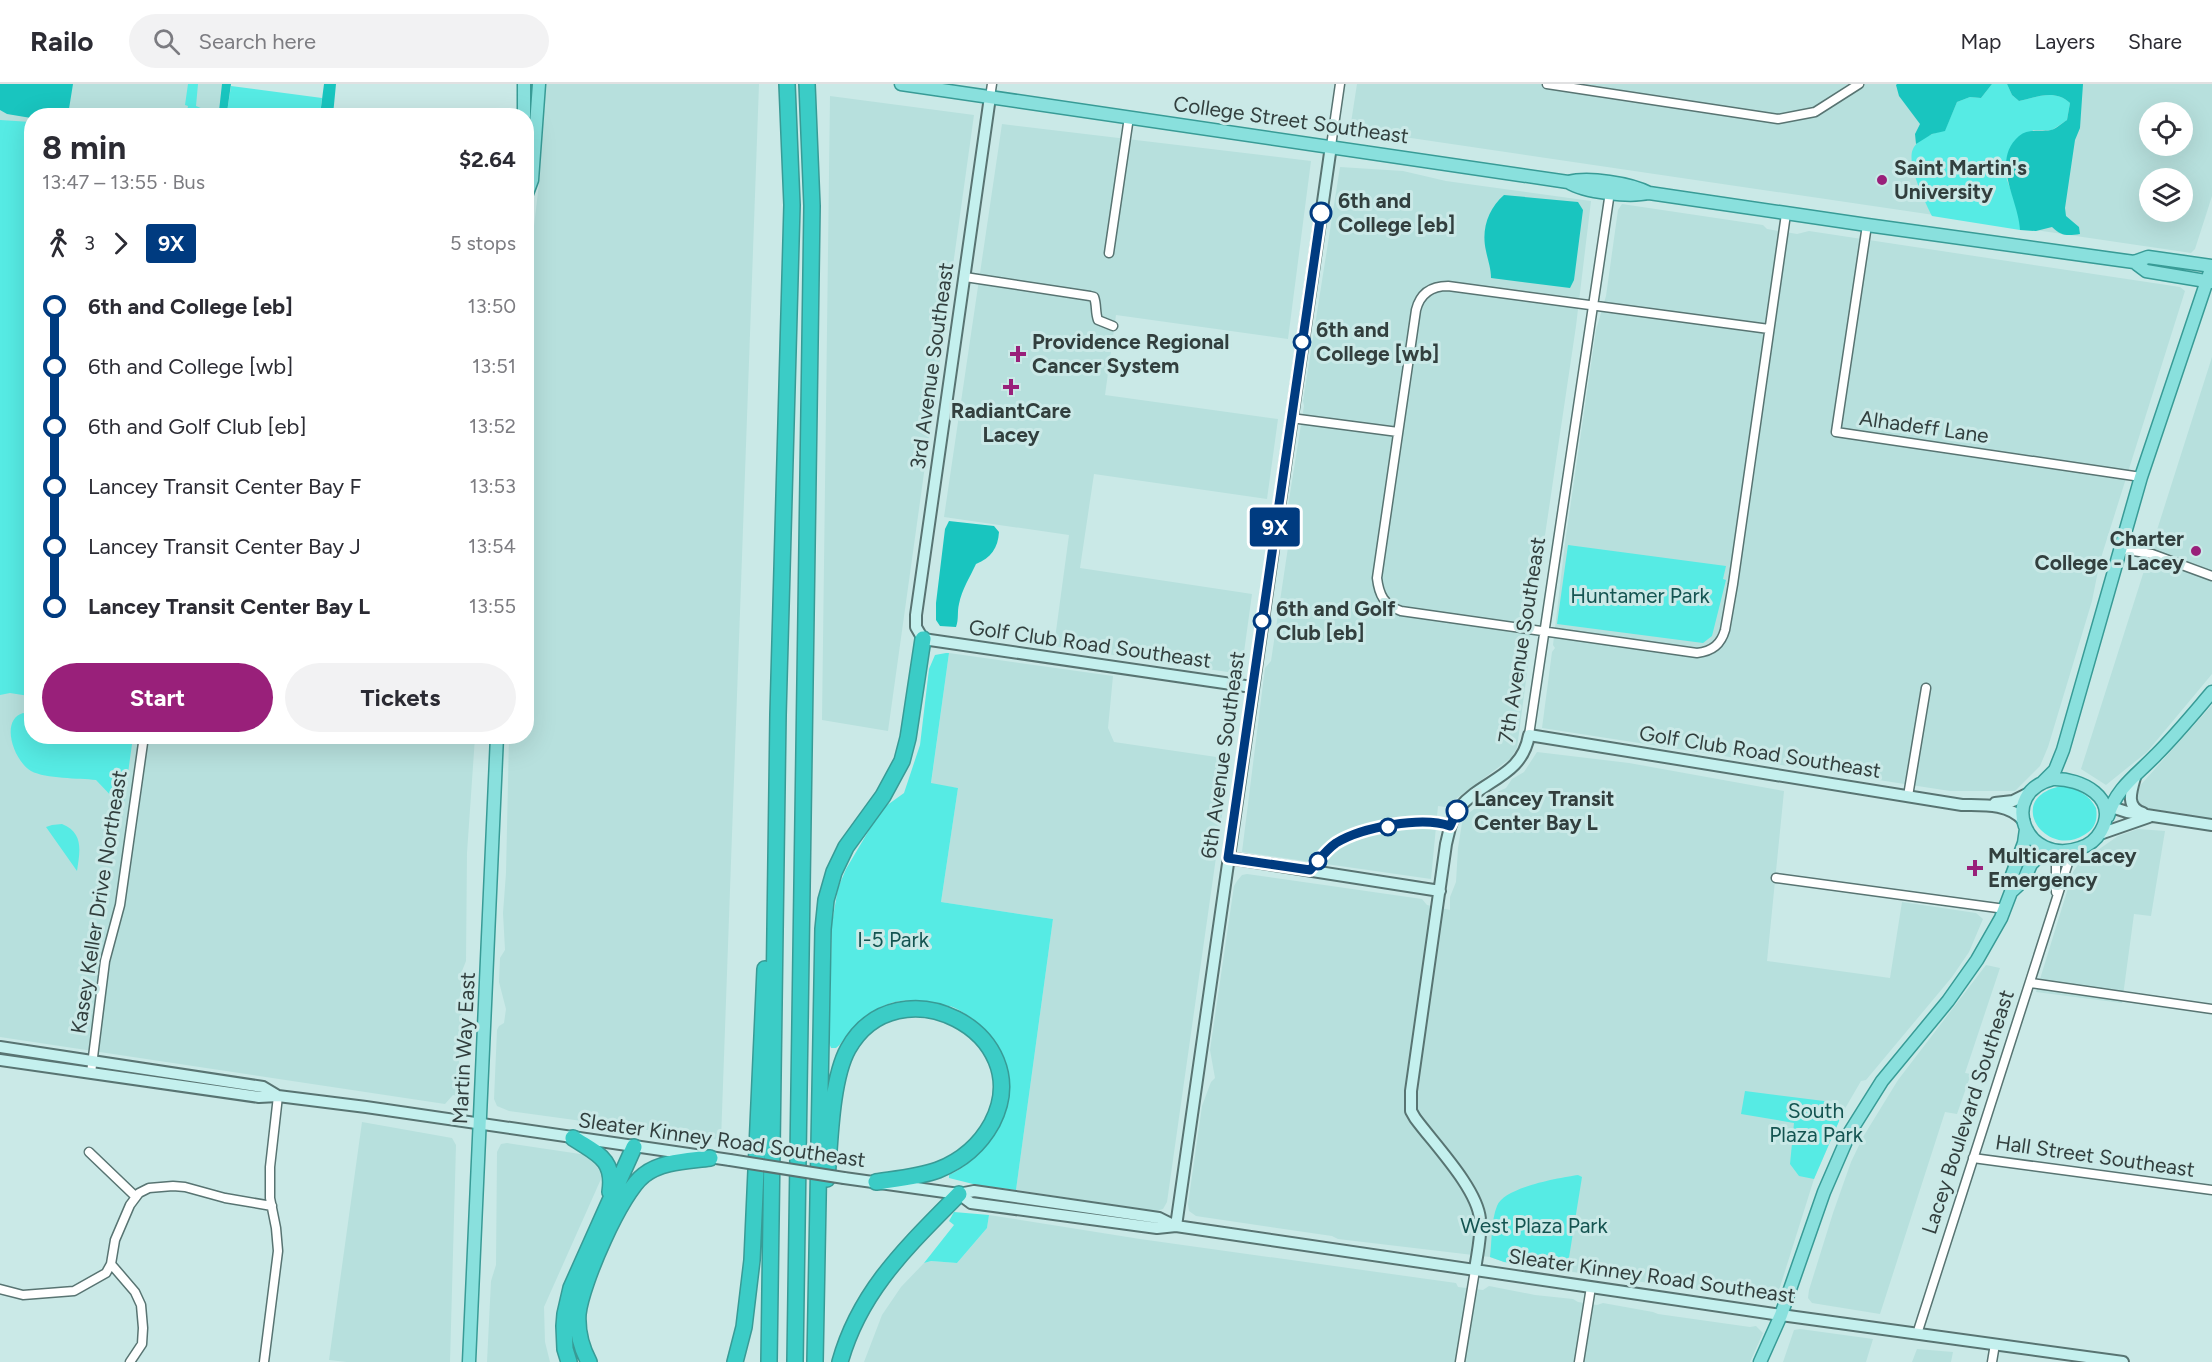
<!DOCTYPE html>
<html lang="en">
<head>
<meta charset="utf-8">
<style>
	:root { --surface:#fff; --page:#f2f2f3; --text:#2b2b33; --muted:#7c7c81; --line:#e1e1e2; --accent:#99207a }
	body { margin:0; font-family:Figtree,sans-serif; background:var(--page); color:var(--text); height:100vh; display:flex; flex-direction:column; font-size:22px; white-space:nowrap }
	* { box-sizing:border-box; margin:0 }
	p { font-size:20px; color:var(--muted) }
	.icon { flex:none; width:33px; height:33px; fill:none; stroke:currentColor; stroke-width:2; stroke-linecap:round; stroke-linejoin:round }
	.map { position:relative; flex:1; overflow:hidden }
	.side { position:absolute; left:24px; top:24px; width:510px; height:636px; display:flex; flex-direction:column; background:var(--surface); border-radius:24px; box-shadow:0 6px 24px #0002 }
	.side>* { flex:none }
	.badge { padding:0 12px; border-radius:4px; font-size:21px; line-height:39px }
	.fabs { position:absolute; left:2139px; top:18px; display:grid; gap:12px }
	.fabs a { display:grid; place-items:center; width:54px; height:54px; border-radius:50%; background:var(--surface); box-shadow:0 6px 24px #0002; font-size:30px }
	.map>.badge { position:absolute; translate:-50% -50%; box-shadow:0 0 0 3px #fff }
	.legs { display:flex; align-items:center; gap:9px; height:66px; padding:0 18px; font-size:20px }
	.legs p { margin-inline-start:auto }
	.overview { display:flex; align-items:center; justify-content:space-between; height:102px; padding:0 18px }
	h1 { font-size:33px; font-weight:700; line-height:45px }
	.primary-button { display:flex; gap:12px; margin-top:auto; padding:12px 18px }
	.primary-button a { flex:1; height:69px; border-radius:36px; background:var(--accent); color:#fff; font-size:24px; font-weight:700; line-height:69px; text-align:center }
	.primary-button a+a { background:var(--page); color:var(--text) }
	ul { padding:0 18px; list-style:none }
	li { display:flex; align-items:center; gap:21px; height:60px; font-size:22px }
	li i { display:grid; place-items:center; width:9px; height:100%; margin:0 8px; background:currentColor }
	li i::after { content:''; width:15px; height:15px; margin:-8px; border:4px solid; border-radius:50%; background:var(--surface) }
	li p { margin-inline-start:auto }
	li:first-child i { background:linear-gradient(#0000 50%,currentColor 0) }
	li:last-child i { background:linear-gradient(currentColor 50%,#0000 0) }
	header { display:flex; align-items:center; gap:36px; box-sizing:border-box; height:84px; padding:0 30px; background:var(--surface); border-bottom:2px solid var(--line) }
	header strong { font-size:28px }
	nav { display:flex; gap:33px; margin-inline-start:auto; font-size:21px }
	.search { width:420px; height:54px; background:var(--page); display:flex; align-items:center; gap:15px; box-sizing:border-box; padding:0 21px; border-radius:33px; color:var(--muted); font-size:22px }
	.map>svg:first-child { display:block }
</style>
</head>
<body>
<header>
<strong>Railo</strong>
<div class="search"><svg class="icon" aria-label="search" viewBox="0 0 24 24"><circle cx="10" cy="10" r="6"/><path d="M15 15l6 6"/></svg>Search here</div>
<nav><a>Map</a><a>Layers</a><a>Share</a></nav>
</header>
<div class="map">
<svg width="2212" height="1278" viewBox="0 0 2212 1278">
	<rect width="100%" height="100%" fill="#cae9e7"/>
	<path fill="#b7e0dd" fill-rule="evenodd" d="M 0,0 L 231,0 L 227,31 L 32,32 L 32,652 L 475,653 L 467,769 L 466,877 L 460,892 L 463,899 L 459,916 L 462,925 L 457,1012 L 453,1011 L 445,1020 L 0,953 Z
		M 541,0 L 759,0 L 721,1056 L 509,1027 L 497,1022 L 494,1015 L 497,946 L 499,942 L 504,939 L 506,925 L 499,898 L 500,874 L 505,866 L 503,829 L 506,789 L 509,653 L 526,652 L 527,224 L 528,194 L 539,99 Z
		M 1357,0 L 2212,0 L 2212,112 L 2195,165 L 2191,169 L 1350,45 ZM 2150,28 L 2182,28 L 2182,62 L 2150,62 ZM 2150,94 L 2182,94 L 2182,128 L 2150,128 Z
		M 830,12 L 974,31 L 888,647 L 822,636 Z
		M 1002,40 L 1311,77 L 1288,255 L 1116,231 L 1105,311 L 1278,335 L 1267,415 L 1094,390 L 1080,484 L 1252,510 L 1241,590 L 1054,562 L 1069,451 L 944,433 Z
		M 1340,83 L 1403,87 L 1446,97 L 1591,117 L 1576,242 L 1529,559 L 1530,566 L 1517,664 L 1511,674 L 1445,723 L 1438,722 L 1431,795 L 1242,768 L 1265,584 L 1271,577 L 1293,430 L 1288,422 L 1304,322 L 1303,317 Z
		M 1622,120 L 1763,141 L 1767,145 L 1797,150 L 1809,147 L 2180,203 L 2185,207 L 2100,477 L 2092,517 L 2048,663 L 2040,682 L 2015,707 L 1950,707 L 1542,644 L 1552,568 L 1555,564 L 1553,561 L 1565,459 L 1596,246 L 1606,212 L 1618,126 Z
		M 2212,273 L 2212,590 L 2147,668 L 2106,701 L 2081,685 Z
		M 949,569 L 1113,592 L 1108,644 L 1114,658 L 1230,675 L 1167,1118 L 1163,1125 L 1156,1127 L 1016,1106 L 1053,835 L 941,818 L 958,704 L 931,700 Z
		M 2212,621 L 2212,736 L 2143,726 L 2136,718 L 2135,712 L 2137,705 Z
		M 1537,668 L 1629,679 L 1784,707 L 1767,877 L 1890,894 L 1902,818 L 1976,829 L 1983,835 L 1969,868 L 1952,893 L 1866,996 L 1861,997 L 1843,1028 L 1814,1095 L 1780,1203 L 1774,1217 L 1504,1178 L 1490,1173 L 1338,1155 L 1332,1152 L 1196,1132 L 1189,1127 L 1188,1120 L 1202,1022 L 1211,998 L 1215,994 L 1210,966 L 1234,802 L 1237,797 L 1242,791 L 1247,790 L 1422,815 L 1427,821 L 1450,826 L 1450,813 L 1456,798 L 1458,764 L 1462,739 L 1469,729 L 1493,710 L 1506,704 L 1512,695 L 1524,688 Z
		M 2138,745 L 2165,747 L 2151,832 L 2134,830 L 2122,919 L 2036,908 L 2073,788 L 2079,779 L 2118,752 Z
		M 1986,881 L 2000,884 L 1965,989 L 1971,990 L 1957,1030 L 1945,1028 L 1880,1230 L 1812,1219 L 1808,1214 L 1809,1206 L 1833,1129 L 1851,1078 L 1863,1053 L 1898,996 Z
		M 362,1038 L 452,1054 L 456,1061 L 450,1278 L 347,1278 L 329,1276 Z
		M 507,1059 L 587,1071 L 598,1078 L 605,1086 L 544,1223 L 545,1258 L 550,1278 L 487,1278 L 491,1197 L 496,1181 L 497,1068 L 501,1060 Z
		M 989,1131 L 1140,1155 L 1456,1199 L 1458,1203 L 1483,1206 L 1489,1202 L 1535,1211 L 1573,1215 L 1578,1218 L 1597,1221 L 1603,1219 L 1653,1228 L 1658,1230 L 1750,1243 L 1756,1242 L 1763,1249 L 1750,1278 L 864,1278 L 882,1231 L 901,1203 L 924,1179 L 931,1177 L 957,1179 L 987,1144 Z
		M 1800,1245 L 1873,1255 L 1866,1278 L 1783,1278 L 1794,1246 Z
		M 1917,1265 L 1953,1268 L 1951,1278 L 1912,1278 Z"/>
	<path fill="#56ebe4" d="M 188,0 L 198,0 L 196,22 L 203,25 L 201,31 L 186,31 L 188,22 L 185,21 Z
		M 1992,0 L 2007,0 L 2012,11 L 2019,17 C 2037,13 2055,5 2070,19 L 2067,36 L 2052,46 L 2033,46 L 2006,93 L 2020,132 L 2020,146 L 1932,132 C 1925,118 1906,79 1913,65 C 1918,54 1934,49 1945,46 L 1957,18 L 1970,13 L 1981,14 Z
		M 231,2 L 322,14 L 320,31 L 212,32 L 214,26 L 227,28 Z
		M 0,36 L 31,38 L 32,605 L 29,612 L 10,609 L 0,611 Z
		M 1568,461 L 1726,482 L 1723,495 L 1726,496 L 1712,552 L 1703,559 L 1557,540 Z
		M 946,569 L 949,569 L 931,699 L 958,704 L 941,818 L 1053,835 L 1016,1106 L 977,1101 L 949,1094 L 949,1091 C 987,1075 1016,1021 1006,981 C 1001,958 979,937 959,926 C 953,922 944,921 937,920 C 916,915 899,914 879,924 C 870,929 861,937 853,944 C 847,950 843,959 836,964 L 831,964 L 829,959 L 832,839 L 838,804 L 846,785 L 875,736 L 886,722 L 904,709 L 920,661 L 929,585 L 935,571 Z
		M 23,629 L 31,631 L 32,652 L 133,653 L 124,718 L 116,717 L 96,696 C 79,694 46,695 31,687 C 13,676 0,636 23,629 Z
		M 2062,702 C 2077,705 2089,710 2096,724 C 2098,736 2095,745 2084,751 C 2045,775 2003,713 2062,702 Z
		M 62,740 C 84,749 80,767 77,787 L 46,743 L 52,741 Z
		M 1745,1007 L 1832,1018 L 1838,1021 L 1843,1028 L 1814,1095 L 1799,1092 L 1790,1080 L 1794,1039 L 1741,1030 Z
		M 1578,1091 L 1582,1093 L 1567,1186 L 1504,1178 L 1490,1173 C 1492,1157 1491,1137 1497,1122 C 1504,1103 1559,1094 1578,1091 Z
		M 954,1128 L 989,1131 L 987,1144 L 957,1179 L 931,1177 L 924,1179 L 954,1141 L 949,1137 Z"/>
	<path fill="#19c5bf" d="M 0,0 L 73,0 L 68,31 L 54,30 L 53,31 L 32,32 L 31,34 L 7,30 L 0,26 Z
		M 222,0 L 231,0 L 227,28 L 219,27 Z
		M 324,0 L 336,0 L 333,31 L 320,31 Z
		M 1897,0 L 1992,0 L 1981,14 L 1970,13 L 1957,18 L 1945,47 L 1932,50 L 1916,60 L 1915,50 L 1920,40 L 1899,12 L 1896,1 Z
		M 2007,0 L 2083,0 L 2080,44 L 2075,56 L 2065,124 L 2066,132 L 2079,143 L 2080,150 C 2067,152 2061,152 2052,143 L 2036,147 L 2020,146 C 2019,116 1990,77 2019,52 C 2029,44 2040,48 2051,46 C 2056,45 2062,39 2067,36 L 2070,19 C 2055,5 2037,13 2019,17 L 2012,11 Z
		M 1504,111 L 1578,118 L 1583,126 L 1574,196 L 1570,204 L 1491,194 C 1491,184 1488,177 1486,167 C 1481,146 1488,125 1504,111 Z
		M 949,437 L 994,442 L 999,448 C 998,464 991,474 976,480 C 970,493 962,505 959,520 C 957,528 959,535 956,543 L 940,542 L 936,536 L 936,519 L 945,445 Z"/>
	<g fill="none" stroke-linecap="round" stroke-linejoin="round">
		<g stroke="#587472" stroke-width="11">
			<path id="street" d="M 1547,0 L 1778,35 L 1815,28 L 1859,0
				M 990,13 L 992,0
				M 1331,62 L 1340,0
				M 1867,141 L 1836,348 L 2141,393
				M 1109,169 L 1129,33
				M 965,193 L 1090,212 L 1094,213 C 1097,221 1095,228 1098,236 L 1113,242
				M 1769,245 L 1448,202 C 1431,202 1420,210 1416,226 L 1377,494 C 1379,511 1384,521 1401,527 L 1697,569 C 1713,567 1721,560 1725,546 L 1733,500 L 1786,130
				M 1291,334 L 1398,348
				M 2121,465 L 2152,470 L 2212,492
				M 1529,651 L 1610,108
				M 1908,712 L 1926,604
				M 2051,766 L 2056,777 L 2056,808
				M 1776,794 L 2005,825
				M 2031,899 L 2212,925
				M 91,989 L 105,877 L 120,821 L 144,652
				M 89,1068 L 136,1113
				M 1973,1074 L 2212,1106
				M 111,1180 L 135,1208 L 141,1221 L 143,1244 L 142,1260 L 130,1278
				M 0,1205 L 23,1211 L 74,1207 L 106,1189 L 111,1180 L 115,1156 L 130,1121 L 139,1109 L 149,1104 L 173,1102 L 185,1103 L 225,1114 L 272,1122
				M 1917,1250 L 2069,776 L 2077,765
				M 264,1278 L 278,1167 L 276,1144 L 270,1114 L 270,1083 L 278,1012
				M 1460,1278 L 1475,1186
				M 1579,1278 L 1591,1203
				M 1992,1278 L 1995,1260"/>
		</g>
		<g stroke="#587472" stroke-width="14">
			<path id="secondary" d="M 990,13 L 916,531 L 916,543 L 923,555 L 1252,603
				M 2136,690 C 2132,705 2124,723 2143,729
				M 1995,719 L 2013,717 L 2029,709
				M 2105,721 L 2127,728 L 2212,741
				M 2100,750 L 2149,733
				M 1229,774 L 1440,807
				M 0,963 L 263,1003 L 278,1012
				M 0,976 L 259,1013 L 278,1012 L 366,1023 L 730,1076
				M 844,1094 L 959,1110 L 974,1107 L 1159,1134 L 1175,1142
				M 959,1110 L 971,1119 L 1157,1144 L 1176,1142 L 1781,1231 L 2123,1278
				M 1176,1142 L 1331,62
				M 1475,1186 C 1477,1170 1482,1151 1480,1135 C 1477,1104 1434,1060 1415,1034 L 1411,1027 L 1411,1007 L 1446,760 C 1449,748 1451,734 1459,724 C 1483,695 1522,693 1529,651 L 1962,721 C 1983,721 2009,719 2024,737"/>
		</g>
		<g stroke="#389b96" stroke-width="15">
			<path id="primary" d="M 901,0 L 1568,98 C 1589,93 1630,99 1649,109 L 1867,141 L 2134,178 L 2148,173 L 2212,182
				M 524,32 L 524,0
				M 1568,98 C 1585,109 1630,113 1649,109
				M 526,112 L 532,96 L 539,0
				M 2134,178 L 2146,187 L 2212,198
				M 2053,695 C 2081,694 2120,714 2101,747 C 2096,756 2090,761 2080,764 C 2025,783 1997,709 2053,695 Z
				M 2043,698 L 2055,686 L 2063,666 L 2141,393 L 2212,182
				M 2108,732 C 2116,704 2137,691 2156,671 C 2176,651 2194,629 2212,608
				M 2011,808 L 2024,796 L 2031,780 L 2047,765
				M 469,1278 L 497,652
				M 1760,1278 L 1781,1231 L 1824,1108 L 1850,1048 L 1882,997 L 1948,917 L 1977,876 L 2001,834 L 2011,808 L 2012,791 L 2024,759 L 2026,745"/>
		</g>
		<g stroke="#389b96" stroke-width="18">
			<path id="highway" d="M 573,1054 C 597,1070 615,1075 610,1108
				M 827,1095 C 830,1059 831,996 848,965 C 897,877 1039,948 992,1039 C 980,1061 961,1077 938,1086 C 919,1093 896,1095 876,1098
				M 569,1278 L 565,1265 L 564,1242 L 565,1230 L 571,1204 L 634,1063
				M 589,1278 C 581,1263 577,1247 578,1230 C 581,1200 621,1108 644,1091 C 662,1077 689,1077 710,1074
				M 735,1278 L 744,1243 L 752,1176 L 765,885
				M 769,1278 L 778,631 L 792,121 L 787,0
				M 795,1278 L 812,122 L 807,0
				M 815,1278 L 823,845 L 826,816 L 834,788 L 846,763 L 883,712 L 902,677 L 908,654 L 923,555
				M 840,1278 C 860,1206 908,1162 959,1110"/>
		</g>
		<use href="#street" stroke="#fff" stroke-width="8"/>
		<use href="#secondary" stroke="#c4f0ee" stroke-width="10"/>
		<use href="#primary" stroke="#89e0dd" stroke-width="12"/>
		<use href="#highway" stroke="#3bccc6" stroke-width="15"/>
		<g stroke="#587472" stroke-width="14" stroke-linecap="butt">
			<path id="secondary-bridge" d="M 730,1076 L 844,1094"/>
		</g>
		<use href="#secondary-bridge" stroke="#c4f0ee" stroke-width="10"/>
	</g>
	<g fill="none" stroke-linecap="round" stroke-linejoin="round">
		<g stroke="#fff" stroke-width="14">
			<path id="line-1" d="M 1321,129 L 1228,774 L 1310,786 C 1318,777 1326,766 1336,759 C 1362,743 1422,732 1450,742 L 1457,727"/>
		</g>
		<use href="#line-1" stroke="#003b80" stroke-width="9"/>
	</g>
	<g fill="#99207a" stroke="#cae9e7" stroke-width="2">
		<circle cx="1882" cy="96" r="6"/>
		<path d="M1015 261h6v6h6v6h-6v6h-6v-6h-6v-6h6z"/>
		<path d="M1008 294h6v6h6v6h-6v6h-6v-6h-6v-6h6z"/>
		<circle cx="2196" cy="467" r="6"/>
		<path d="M1972 775h6v6h6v6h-6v6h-6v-6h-6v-6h6z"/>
	</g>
	<g fill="#fff" stroke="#003b80" stroke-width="3">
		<circle cx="1321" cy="129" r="10"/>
		<circle cx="1302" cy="258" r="8"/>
		<circle cx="1262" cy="537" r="8"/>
		<circle cx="1457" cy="727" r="10"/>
		<circle cx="1388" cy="743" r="8"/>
		<circle cx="1318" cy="777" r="8"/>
	</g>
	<g text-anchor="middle" stroke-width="6" stroke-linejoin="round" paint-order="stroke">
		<g font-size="21" fill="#323f3e" stroke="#cae9e7">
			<text transform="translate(1291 36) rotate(8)" y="7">College Street Southeast</text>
			<text transform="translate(932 282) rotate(-82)" y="7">3rd Avenue Southeast</text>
			<text transform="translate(1924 343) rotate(8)" y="7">Alhadeff Lane</text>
			<text transform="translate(1522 556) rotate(-81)" y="7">7th Avenue Southeast</text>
			<text transform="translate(1090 560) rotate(8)" y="7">Golf Club Road Southeast</text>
			<text transform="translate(1760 668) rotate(9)" y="7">Golf Club Road Southeast</text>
			<text transform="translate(1223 671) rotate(-82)" y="7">6th Avenue Southeast</text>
			<text transform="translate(99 818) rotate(-81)" y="7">Kasey Keller Drive Northeast</text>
			<text transform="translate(464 964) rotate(-87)" y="7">Martin Way East</text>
			<text transform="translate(1968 1028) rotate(-72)" y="7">Lacey Boulevard Southeast</text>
			<text transform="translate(722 1056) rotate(8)" y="7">Sleater Kinney Road Southeast</text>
			<text transform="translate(2095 1072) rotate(8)" y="7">Hall Street Southeast</text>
			<text transform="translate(1652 1192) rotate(8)" y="7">Sleater Kinney Road Southeast</text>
		</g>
		<g font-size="21" font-weight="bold" fill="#323f3e" stroke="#cae9e7" text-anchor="start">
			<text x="1894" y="91">Saint Martin's<tspan x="1894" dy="24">University</tspan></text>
			<text x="1032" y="265">Providence Regional<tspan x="1032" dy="24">Cancer System</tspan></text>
			<text x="1011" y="334" text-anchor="middle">RadiantCare<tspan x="1011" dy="24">Lacey</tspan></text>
			<text x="2184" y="462" text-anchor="end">Charter<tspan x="2184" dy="24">College - Lacey</tspan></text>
			<text x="1988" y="779">MulticareLacey<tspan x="1988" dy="24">Emergency</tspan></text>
		</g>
		<g font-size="21" font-weight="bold" fill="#323f3e" stroke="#cae9e7" text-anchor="start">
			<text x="1338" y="124">6th and<tspan x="1338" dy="24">College [eb]</tspan></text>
			<text x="1316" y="253">6th and<tspan x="1316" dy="24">College [wb]</tspan></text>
			<text x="1276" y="532">6th and Golf<tspan x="1276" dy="24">Club [eb]</tspan></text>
			<text x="1474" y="722">Lancey Transit<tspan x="1474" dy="24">Center Bay L</tspan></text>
		</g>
		<g font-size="21" fill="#145451" stroke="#cae9e7">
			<text x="1640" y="519">Huntamer Park</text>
			<text x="893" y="863">I-5 Park</text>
			<text x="1816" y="1034">South<tspan x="1816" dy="24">Plaza Park</tspan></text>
			<text x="1534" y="1149">West Plaza Park</text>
		</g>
	</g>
</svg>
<div class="fabs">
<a><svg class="icon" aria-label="locate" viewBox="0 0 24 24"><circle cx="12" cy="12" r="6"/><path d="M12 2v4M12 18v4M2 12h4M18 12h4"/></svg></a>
<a><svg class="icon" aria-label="layers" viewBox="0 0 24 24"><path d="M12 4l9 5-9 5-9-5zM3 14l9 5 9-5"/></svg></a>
</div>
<b class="badge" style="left:1275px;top:443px;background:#003b80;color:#fff">9X</b>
<section class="side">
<div class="overview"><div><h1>8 min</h1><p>13:47 – 13:55 · Bus</p></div><b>$2.64</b></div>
<div class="legs"><svg class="icon" aria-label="walk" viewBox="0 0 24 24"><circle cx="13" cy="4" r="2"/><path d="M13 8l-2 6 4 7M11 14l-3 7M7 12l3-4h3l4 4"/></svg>3<svg class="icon" aria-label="forward" viewBox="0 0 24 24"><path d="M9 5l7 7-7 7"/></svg><b class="badge" style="background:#003b80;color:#fff">9X</b><p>5 stops</p></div>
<ul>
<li><i style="color:#003b80"></i><b>6th and College [eb]</b><p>13:50</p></li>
<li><i style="color:#003b80"></i><span>6th and College [wb]</span><p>13:51</p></li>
<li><i style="color:#003b80"></i><span>6th and Golf Club [eb]</span><p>13:52</p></li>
<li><i style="color:#003b80"></i><span>Lancey Transit Center Bay F</span><p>13:53</p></li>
<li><i style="color:#003b80"></i><span>Lancey Transit Center Bay J</span><p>13:54</p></li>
<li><i style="color:#003b80"></i><b>Lancey Transit Center Bay L</b><p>13:55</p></li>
</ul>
<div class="primary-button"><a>Start</a><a>Tickets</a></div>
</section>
</div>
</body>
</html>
